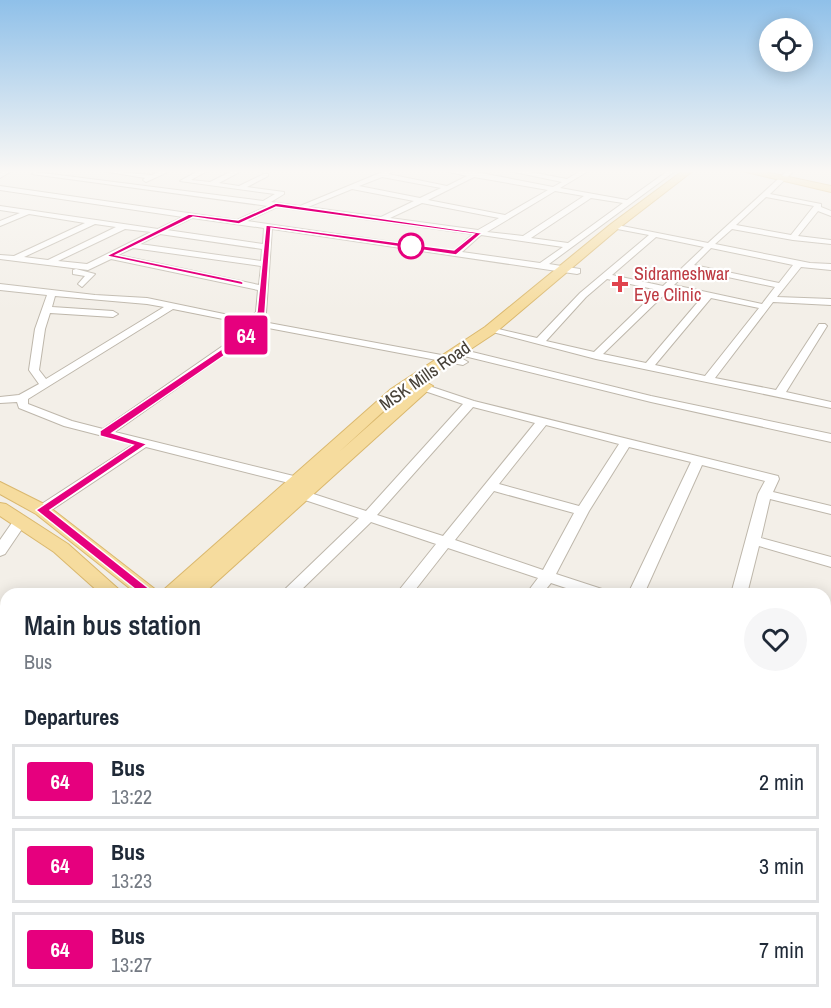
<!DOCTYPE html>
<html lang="en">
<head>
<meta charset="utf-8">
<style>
	:root { --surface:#fff; --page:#f6f6f7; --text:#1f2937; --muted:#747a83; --line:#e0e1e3 }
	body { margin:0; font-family:"Archivo Narrow",sans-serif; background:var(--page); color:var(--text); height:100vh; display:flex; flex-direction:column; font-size:22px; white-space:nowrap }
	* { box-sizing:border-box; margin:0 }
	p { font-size:20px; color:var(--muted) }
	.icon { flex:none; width:33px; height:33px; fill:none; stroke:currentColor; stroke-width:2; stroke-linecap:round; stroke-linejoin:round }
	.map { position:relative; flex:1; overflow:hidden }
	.sheet { position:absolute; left:0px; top:588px; width:831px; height:420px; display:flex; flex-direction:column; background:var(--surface); border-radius:18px 18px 0 0; box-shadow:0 3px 15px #0003 }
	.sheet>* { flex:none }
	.badge { padding:0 12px; border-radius:4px; font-size:21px; line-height:39px }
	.controls { position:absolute; left:759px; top:18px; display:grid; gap:12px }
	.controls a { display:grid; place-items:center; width:54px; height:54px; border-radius:50%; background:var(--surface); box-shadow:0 3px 15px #0003; font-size:30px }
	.map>.badge { position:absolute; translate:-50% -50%; box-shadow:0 0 0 3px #fff }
	h2 { padding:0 24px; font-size:22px; line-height:54px }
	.round { display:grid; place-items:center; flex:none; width:63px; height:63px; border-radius:32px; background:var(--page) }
	.headline { display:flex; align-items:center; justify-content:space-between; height:102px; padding:0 24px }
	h1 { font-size:28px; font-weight:600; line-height:45px }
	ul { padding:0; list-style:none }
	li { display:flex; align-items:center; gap:18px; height:75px; margin:0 12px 9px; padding:0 12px; border:3px solid var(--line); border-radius:0px }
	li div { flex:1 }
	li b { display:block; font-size:22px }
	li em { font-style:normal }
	li .badge { min-width:66px; font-weight:700; text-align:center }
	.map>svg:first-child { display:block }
</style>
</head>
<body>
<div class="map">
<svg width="831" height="1008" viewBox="0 0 831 1008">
	<rect width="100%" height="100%" fill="#f3efe8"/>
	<path fill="#e5e1dd" d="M 825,989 L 831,992 L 831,1008 L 597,1008 L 600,1002 L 825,1002 Z
		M 112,1002 L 375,1002 L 386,1008 L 107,1008 Z"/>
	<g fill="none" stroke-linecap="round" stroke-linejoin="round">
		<g stroke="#beb7ab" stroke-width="2">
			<path id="minor" d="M 5,170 L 13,170 L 0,178 L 0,173 Z
				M 97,170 L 152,175 L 163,170 L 172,170 L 146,182 L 143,180 L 145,178 Z
				M 200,170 L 209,170 L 191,180 L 210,182 L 234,170 L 243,170 L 219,183 L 239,186 L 264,174 L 268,174 L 268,176 L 247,187 L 284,192 L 284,194 L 271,202 L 300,206 L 387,170 L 396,170 L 388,174 L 447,186 L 467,176 L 441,170 L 476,172 L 553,187 L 562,182 L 504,170 L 520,170 L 567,179 L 582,170 L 590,170 L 560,188 L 627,200 L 669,170 L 675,171 L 549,264 L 580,269 L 580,273 L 577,274 L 272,229 L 266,313 L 258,321 L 463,359 L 468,362 L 463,365 L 263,327 L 115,432 L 310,480 L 312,483 L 310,486 L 305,487 L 146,447 L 47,513 L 37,513 L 35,510 L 37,507 L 134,444 L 64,426 L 19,408 L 17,402 L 0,403 L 0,397 L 19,395 L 39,384 L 29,370 L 35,329 L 47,295 L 0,290 L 0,284 L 95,295 L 147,298 L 248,319 L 256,312 L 258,290 L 111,259 L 88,270 L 0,259 L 0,255 L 14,256 L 85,223 L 29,214 L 0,226 L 0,221 L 20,213 L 0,210 L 0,206 L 158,229 L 183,217 L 0,190 L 0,186 L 237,220 L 268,206 L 32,174 L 35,172 L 263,201 L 275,194 L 180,181 ZM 382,177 L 441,188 L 420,198 L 359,186 ZM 474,177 L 548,190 L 505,215 L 428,200 ZM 352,189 L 414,201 L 381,217 L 308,207 ZM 555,191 L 584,196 L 523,236 L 487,232 ZM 591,198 L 623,203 L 568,243 L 531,238 ZM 422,203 L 499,218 L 478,230 L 390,218 ZM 277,207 L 473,234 L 454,251 L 247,221 ZM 192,218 L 264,228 L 263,244 L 167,230 ZM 95,224 L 116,227 L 48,260 L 24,257 ZM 125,229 L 151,232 L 87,264 L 58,261 ZM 160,234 L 262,249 L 261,261 L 140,244 ZM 481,235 L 563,247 L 540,263 L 462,252 ZM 133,248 L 261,266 L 259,285 L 118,255 ZM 55,296 L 147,304 L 164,307 L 46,379 L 39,370 L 45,329 L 50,313 L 113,317 L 118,314 L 113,311 L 52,307 ZM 173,309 L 253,325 L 103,429 L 72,421 L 28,404 L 28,399 Z
				M 788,170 L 795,170 L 770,194 L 821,204 L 821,207 L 831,211 L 831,216 L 818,211 L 798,236 L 831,240 L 831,244 L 793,240 L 732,229 L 715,244 L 810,263 L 831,264 L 831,270 L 801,267 L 777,297 L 831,299 L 831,305 L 773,302 L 715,378 L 776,390 L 819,324 L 825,324 L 827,326 L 786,392 L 831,402 L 831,408 L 596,359 L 485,330 L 490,327 L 537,338 L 580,293 L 649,235 L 612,228 L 612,224 L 708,243 ZM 766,197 L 814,206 L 791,235 L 736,225 ZM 656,237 L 704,247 L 663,286 L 612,275 ZM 711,248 L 793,265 L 779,283 L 694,265 ZM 690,269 L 775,287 L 762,304 L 674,285 ZM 607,279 L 658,290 L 594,352 L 546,341 L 586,297 ZM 670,289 L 703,296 L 646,363 L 603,354 ZM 711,298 L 759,308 L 705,376 L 655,365 Z
				M 76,269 L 95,274 L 82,287 L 78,284 L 85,276 L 73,274 L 73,270 Z
				M 460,349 L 651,396 L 831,434 L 831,442 L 651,402 L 456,354 L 456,350 Z
				M 423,384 L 474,401 L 778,476 L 779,479 L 773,492 L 831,506 L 831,514 L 770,499 L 761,538 L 831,557 L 831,567 L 759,546 L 747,594 L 731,594 L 758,494 L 765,481 L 702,465 L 644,594 L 628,594 L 691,462 L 629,447 L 589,511 L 556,574 L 605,590 L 608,594 L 584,594 L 551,583 L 542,594 L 526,594 L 538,578 L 448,548 L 412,594 L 396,594 L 436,544 L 371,522 L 297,594 L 280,594 L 359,518 L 290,495 L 288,492 L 295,488 L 366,511 L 463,404 L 419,389 L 419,385 ZM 473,407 L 535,423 L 443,536 L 377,515 ZM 546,425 L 619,444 L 579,506 L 499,484 ZM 494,491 L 574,513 L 543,570 L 455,540 Z
				M 21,516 L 28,520 L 5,554 L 0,556 L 0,540 L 16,517 Z
				M 825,662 L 831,664 L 831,676 L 825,675 Z
				M 0,678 L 6,678 L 6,692 L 0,692 Z
				M 825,726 L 831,728 L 831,742 L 825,740 Z
				M 825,845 L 831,848 L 831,868 L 825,865 Z
				M 831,906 L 831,963 L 827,965 L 831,966 L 831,990 L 825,988 L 825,908 Z"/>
		</g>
		<g stroke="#dab86e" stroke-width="2">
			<path id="major" d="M 684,170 L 694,170 L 619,228 L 495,333 L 401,395 L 339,452 L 407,392 L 426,382 L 433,386 L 203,594 L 137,594 L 36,514 L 0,494 L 0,482 L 48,506 L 160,593 L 391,389 L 485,327 L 611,224 Z
				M 738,170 L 756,170 L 831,186 L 831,192 Z
				M 0,503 L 6,504 L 68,544 L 124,594 L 101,594 L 54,552 L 0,516 Z
				M 6,727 L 6,750 L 0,752 L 0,729 Z
				M 6,761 L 6,786 L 0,788 L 0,763 Z"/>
		</g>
		<use href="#minor" fill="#fff" fill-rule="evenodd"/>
		<use href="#major" fill="#f6dc9e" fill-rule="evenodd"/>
	</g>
	<linearGradient id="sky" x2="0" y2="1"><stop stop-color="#8fc0e9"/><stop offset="0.55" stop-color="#faf8f5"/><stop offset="1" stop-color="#faf8f5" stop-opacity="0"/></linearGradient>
	<rect width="831" height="311" fill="url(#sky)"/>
	<path fill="#e6007e" stroke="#fff" stroke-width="1.5" d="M 276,203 L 482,233 L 456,255 L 271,228 L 265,313 L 257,321 L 263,322 L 263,325 L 225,355 L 112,433 L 147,444 L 50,510 L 156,594 L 154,597 L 145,597 L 36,510 L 133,445 L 100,436 L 100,431 L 219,351 L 254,325 L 246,322 L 257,312 L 266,225 L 454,250 L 474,234 L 276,207 L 239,224 L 193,217 L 116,255 L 241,281 L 243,282 L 243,285 L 106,256 L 189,214 L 238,220 Z"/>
	<circle fill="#fff" stroke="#e6007e" stroke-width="3" cx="411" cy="246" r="12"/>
	<path fill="#e0444e" stroke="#fff" stroke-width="2" d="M617 275h6v6h6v6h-6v6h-6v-6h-6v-6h6z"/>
	<g text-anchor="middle" stroke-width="4.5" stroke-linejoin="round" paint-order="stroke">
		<g font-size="18" fill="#be3a42" stroke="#fff" text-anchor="start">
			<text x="634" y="280">Sidrameshwar<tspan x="634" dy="21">Eye Clinic</tspan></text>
		</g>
		<g font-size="18" fill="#464037" stroke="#fff">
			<text transform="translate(425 376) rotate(-35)" y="6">MSK Mills Road</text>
		</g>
	</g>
</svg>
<div class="controls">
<a><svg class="icon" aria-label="locate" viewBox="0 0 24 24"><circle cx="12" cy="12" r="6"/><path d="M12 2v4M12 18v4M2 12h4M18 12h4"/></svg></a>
</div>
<b class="badge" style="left:246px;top:335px;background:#e6007e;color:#fff">64</b>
<section class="sheet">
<div class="headline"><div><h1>Main bus station</h1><p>Bus</p></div><a class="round"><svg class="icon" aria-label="heart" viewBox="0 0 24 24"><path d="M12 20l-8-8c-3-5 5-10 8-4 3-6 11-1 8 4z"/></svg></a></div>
<h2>Departures</h2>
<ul>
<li><span class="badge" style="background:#e6007e;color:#fff">64</span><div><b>Bus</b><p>13:22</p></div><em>2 min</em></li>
<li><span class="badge" style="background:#e6007e;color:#fff">64</span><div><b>Bus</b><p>13:23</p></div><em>3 min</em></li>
<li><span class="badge" style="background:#e6007e;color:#fff">64</span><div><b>Bus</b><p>13:27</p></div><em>7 min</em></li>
</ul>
</section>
</div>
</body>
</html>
